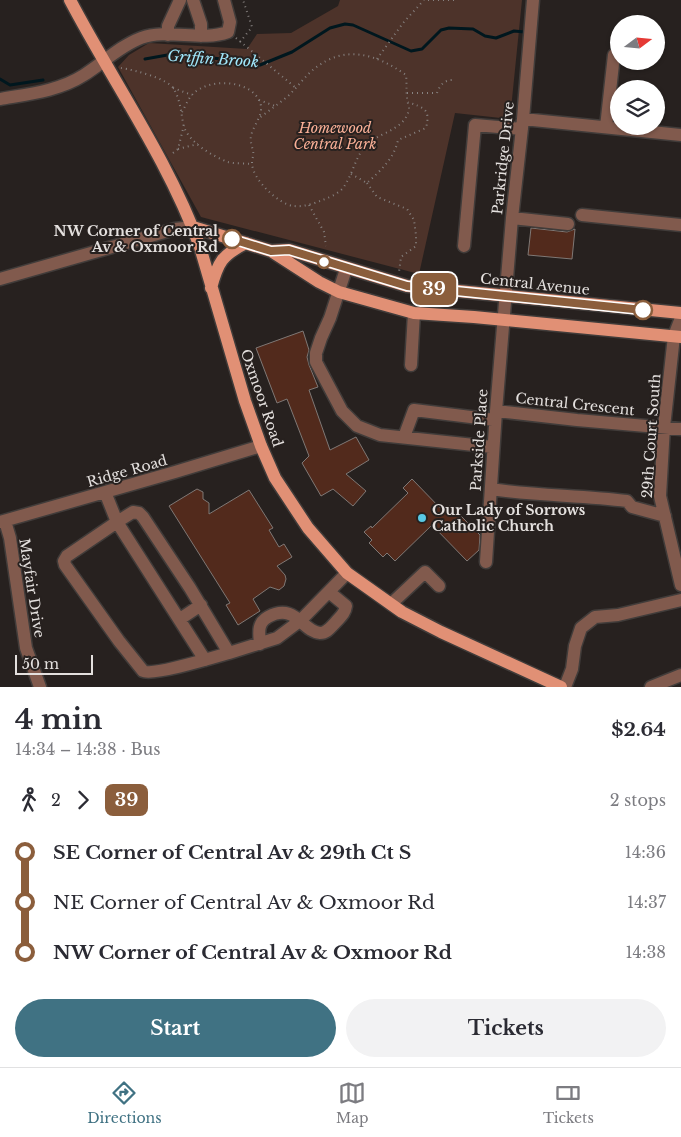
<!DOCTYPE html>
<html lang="en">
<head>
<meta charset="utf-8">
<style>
	:root { --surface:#fff; --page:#f2f2f3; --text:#2b2b33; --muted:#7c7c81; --line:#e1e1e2; --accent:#407283 }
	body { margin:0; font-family:"Libre Baskerville",serif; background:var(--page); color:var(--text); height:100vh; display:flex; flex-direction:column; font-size:19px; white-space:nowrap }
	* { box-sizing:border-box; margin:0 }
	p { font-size:16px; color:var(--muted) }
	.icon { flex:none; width:28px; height:28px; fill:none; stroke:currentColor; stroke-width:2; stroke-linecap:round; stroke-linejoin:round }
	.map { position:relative; height:687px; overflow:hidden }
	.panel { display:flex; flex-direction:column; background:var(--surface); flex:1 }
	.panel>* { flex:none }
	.badge { padding:0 10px; border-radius:8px; font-size:18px; line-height:32px }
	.needle { width:32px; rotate:74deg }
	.tools { position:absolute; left:610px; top:15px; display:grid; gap:10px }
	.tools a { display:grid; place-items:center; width:55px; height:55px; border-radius:50%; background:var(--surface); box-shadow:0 1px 4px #0004; font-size:25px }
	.scale { position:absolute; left:15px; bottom:12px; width:78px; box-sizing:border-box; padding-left:5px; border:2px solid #e4e0de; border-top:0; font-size:14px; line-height:18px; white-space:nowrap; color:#e4e0de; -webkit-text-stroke:4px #27211f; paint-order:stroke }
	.map>.badge { position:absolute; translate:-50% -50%; box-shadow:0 0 0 2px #fff }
	.legs { display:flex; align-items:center; gap:8px; height:55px; padding:0 15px; font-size:16px }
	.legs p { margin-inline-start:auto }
	.head { display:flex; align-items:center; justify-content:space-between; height:85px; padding:0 15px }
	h1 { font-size:28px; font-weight:800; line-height:38px }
	.action { display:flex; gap:10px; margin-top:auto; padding:10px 15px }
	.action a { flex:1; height:58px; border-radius:30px; background:var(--accent); color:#fff; font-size:20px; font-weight:800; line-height:58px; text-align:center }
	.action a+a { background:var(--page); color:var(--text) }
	ul { padding:0 15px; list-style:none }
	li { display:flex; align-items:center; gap:18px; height:50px; font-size:19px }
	li i { display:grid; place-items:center; width:8px; height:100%; margin:0 6px; background:currentColor }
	li i::after { content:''; width:12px; height:12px; margin:-6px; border:4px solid; border-radius:50%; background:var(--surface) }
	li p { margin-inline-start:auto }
	li:first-child i { background:linear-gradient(#0000 50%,currentColor 0) }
	li:last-child i { background:linear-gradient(currentColor 50%,#0000 0) }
	.tab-bar { display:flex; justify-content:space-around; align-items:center; height:70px; border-top:1px solid var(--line); background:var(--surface); font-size:14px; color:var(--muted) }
	.tab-bar a { display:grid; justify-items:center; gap:2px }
	.tab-bar .selected { color:var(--accent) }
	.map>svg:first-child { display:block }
</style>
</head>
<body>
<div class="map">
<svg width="681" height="687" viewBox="0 0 681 687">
	<rect width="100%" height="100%" fill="#27211f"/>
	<path fill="#4d332a" d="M 340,0 L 522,0 L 510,119 L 455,113 L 419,274 L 201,217 L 118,67 L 129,55 L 149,43 L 247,49 L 257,34 L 291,33 L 338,6 Z"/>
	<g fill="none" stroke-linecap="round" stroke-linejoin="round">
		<path stroke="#00171e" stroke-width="3" d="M 145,59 L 173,54 L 241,61 L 260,65 L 292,52 L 330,28 L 345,24 L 353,25 L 411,51 L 422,49 L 441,30 L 449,28 L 473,29 L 485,36 L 496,38 L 514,31 L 525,32
			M 0,79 L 10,85 L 43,80"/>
	</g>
	<path fill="#522a1c" stroke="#7f7875" d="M 531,228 L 567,232 L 575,229 L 572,259 L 528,255 Z
		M 303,331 L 309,350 L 307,357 L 309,365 L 318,387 L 309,390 L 330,450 L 356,437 L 369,460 L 346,474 L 366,491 L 353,506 L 333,489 L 321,496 L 302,463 L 309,456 L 287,399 L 277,403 L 256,348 Z
		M 412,479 L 444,512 L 450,505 L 480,535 L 479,550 L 467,561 L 432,525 L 395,561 L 387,553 L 383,557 L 369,543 L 372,540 L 364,532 L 371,526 L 372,528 L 408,493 L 403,488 Z
		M 197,489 L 203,492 L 203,499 L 209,503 L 209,514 L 249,490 L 273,528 L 269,530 L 279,547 L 284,544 L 292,557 L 277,566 L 285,575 L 286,579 L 284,586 L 279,590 L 270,587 L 253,599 L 260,611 L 238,625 L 226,605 L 230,603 L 169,506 Z"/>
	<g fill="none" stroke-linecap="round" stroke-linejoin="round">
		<g stroke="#413c3a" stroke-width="15">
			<path id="minor" d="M 193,0 L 201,24 L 201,36
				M 168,35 L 168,26 L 180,0
				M 0,99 C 29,94 59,91 84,75 C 103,63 120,46 141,38 C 168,28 201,42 228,32 L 230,22 L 224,0
				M 523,119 L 681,135
				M 606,127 L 614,55
				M 582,215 L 681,225
				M 512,218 L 568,224
				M 464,246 L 475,125 L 522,129
				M 346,269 L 330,318 L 321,338 L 316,353 L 316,362 L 342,411 L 357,426 L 380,435 L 493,447
				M 0,279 L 175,229 L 193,227
				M 681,318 L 674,336 L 664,427 L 660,496 L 681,585
				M 411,365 L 414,313
				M 496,411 L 577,420 L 681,429
				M 404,437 L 414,410 L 495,420
				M 491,489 C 536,496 582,495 627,501 L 632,507 L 665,516
				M 105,492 L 117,522 L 133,512 L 139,513 L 143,517 L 190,588 L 229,653 C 215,657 153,676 143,671 L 119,641 L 65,565 L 64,561 L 67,556 L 117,522 L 205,660
				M 5,521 L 10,538 L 26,648 L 40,687
				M 0,522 L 175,472 L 261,446
				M 486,562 L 496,411 L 512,218 L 523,119 L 533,0
				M 391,604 L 425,572 L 439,586
				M 180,619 L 201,605
				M 260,644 C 259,633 257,623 268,617 C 296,602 302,632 320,633 C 327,633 331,627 335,623 C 340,617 345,614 346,606 L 329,592
				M 229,653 L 277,638 L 301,620 L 347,573
				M 565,687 L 572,669 L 575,646 L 581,628 L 595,617 L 618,615 L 681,600
				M 651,687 L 681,675"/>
		</g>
		<g stroke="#413c3a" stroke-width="15">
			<path id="major" d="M 70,0 C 113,82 168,159 200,247 L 245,401 L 261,446 L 275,478 L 308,528 L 347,573 L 402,612 L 441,632 L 561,687
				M 193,227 L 271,251 L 319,282 L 339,292 L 414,313 L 474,317 L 681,337
				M 271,251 L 289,250 L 407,286 L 681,313
				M 211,288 C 218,262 222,255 246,243"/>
		</g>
		<path stroke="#878280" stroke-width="2" stroke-dasharray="1 4" stroke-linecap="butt" d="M 428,0 L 457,0
			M 236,38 L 296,88
			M 240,42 L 252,27 L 243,0
			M 377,59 L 403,23 L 424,0
			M 121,68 C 134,70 167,78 174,89 C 180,100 181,111 183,123 C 186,141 212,156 228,162 C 234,164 244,163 251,164
			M 173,88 L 192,95
			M 407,93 L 437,93 C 440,85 444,80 453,80
			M 259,100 L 275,106
			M 182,112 C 185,107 188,99 192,95 C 207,78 248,79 259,100 C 266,113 253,125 251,136 C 250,141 252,146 253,151 C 254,155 252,159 252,163 C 252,179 279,205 294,206 C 303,207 313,204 320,201 C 328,198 338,194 343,188 C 356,170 355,149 376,138 C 388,131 406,126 409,109 C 409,106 407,101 407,98 C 406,90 407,83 406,75 C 376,54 345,44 314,69 C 304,77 297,88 287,97 C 278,104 269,111 259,118
			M 178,149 L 198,144
			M 173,153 L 178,149 L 184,125
			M 351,174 L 367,183 C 381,170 394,159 398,140 L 426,128 C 431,108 423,108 408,102
			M 367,183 L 377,197 L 407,209 L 414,220 L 416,235 L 416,246 L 401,257 L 399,272
			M 309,205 L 324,232 L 326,246"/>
		<use href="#minor" stroke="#815a4d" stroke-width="12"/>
		<use href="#major" stroke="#e19075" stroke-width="12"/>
	</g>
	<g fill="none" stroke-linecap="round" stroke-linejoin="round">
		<g stroke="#fff" stroke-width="11">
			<path id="line-1" d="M 232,239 L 271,251 L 289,250 L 407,286 L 643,310"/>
		</g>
		<use href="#line-1" stroke="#8b5e3c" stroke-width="8"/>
	</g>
	<g fill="#fff" stroke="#8b5e3c" stroke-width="2.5">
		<circle cx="232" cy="239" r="9"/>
		<circle cx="324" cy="262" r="6"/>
		<circle cx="643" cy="310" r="9"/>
	</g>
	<circle fill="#59c8e4" stroke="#27211f" stroke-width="2" cx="422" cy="518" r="5"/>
	<g text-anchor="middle" stroke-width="4" stroke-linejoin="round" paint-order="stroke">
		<g font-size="14" font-style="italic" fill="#fab097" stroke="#27211f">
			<text x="335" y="133">Homewood<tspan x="335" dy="16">Central Park</tspan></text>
		</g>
		<g font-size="14" fill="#e4e0de" stroke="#27211f">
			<text transform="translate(503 158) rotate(-84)" y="5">Parkridge Drive</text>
			<text transform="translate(535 284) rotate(6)" y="5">Central Avenue</text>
			<text transform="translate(262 398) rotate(71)" y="5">Oxmoor Road</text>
			<text transform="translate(575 404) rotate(6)" y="5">Central Crescent</text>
			<text transform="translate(651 436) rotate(-86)" y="5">29th Court South</text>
			<text transform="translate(479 440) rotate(-86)" y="5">Parkside Place</text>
			<text transform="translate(127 471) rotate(-16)" y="5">Ridge Road</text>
			<text transform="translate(32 588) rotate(81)" y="5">Mayfair Drive</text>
		</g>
		<g font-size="14" font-weight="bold" fill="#e4e0de" stroke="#27211f" text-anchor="end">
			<text x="218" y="236">NW Corner of Central<tspan x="218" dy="16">Av &amp; Oxmoor Rd</tspan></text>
		</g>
		<g font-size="14" font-weight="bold" fill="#e4e0de" stroke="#27211f" text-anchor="start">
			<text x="432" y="515">Our Lady of Sorrows<tspan x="432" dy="16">Catholic Church</tspan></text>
		</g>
		<g font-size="15" font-style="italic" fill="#a0e7fb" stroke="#27211f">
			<text transform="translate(213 59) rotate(4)" y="5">Griffin Brook</text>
		</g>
	</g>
</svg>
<div class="tools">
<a><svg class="needle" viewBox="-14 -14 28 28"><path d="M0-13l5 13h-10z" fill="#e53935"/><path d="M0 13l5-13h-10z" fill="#7c7c81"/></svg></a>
<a><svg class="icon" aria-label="layers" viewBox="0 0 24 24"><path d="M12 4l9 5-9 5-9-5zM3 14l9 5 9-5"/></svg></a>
</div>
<div class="scale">50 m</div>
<b class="badge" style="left:434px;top:289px;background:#8b5e3c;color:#fff">39</b>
</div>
<section class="panel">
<div class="head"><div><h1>4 min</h1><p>14:34 – 14:38 · Bus</p></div><b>$2.64</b></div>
<div class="legs"><svg class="icon" aria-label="walk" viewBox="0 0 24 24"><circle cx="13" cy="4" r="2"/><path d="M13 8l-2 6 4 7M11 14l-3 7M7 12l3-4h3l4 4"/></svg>2<svg class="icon" aria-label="forward" viewBox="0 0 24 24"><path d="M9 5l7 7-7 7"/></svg><b class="badge" style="background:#8b5e3c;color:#fff">39</b><p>2 stops</p></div>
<ul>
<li><i style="color:#8b5e3c"></i><b>SE Corner of Central Av &amp; 29th Ct S</b><p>14:36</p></li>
<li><i style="color:#8b5e3c"></i><span>NE Corner of Central Av &amp; Oxmoor Rd</span><p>14:37</p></li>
<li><i style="color:#8b5e3c"></i><b>NW Corner of Central Av &amp; Oxmoor Rd</b><p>14:38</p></li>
</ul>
<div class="action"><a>Start</a><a>Tickets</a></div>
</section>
<nav class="tab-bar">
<a class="selected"><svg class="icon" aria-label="directions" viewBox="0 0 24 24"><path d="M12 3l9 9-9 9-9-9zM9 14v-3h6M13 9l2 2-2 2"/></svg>Directions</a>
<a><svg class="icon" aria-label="map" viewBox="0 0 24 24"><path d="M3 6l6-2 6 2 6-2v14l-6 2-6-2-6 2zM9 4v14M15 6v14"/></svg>Map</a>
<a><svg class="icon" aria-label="tickets" viewBox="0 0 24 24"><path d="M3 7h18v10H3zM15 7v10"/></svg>Tickets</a>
</nav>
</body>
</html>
